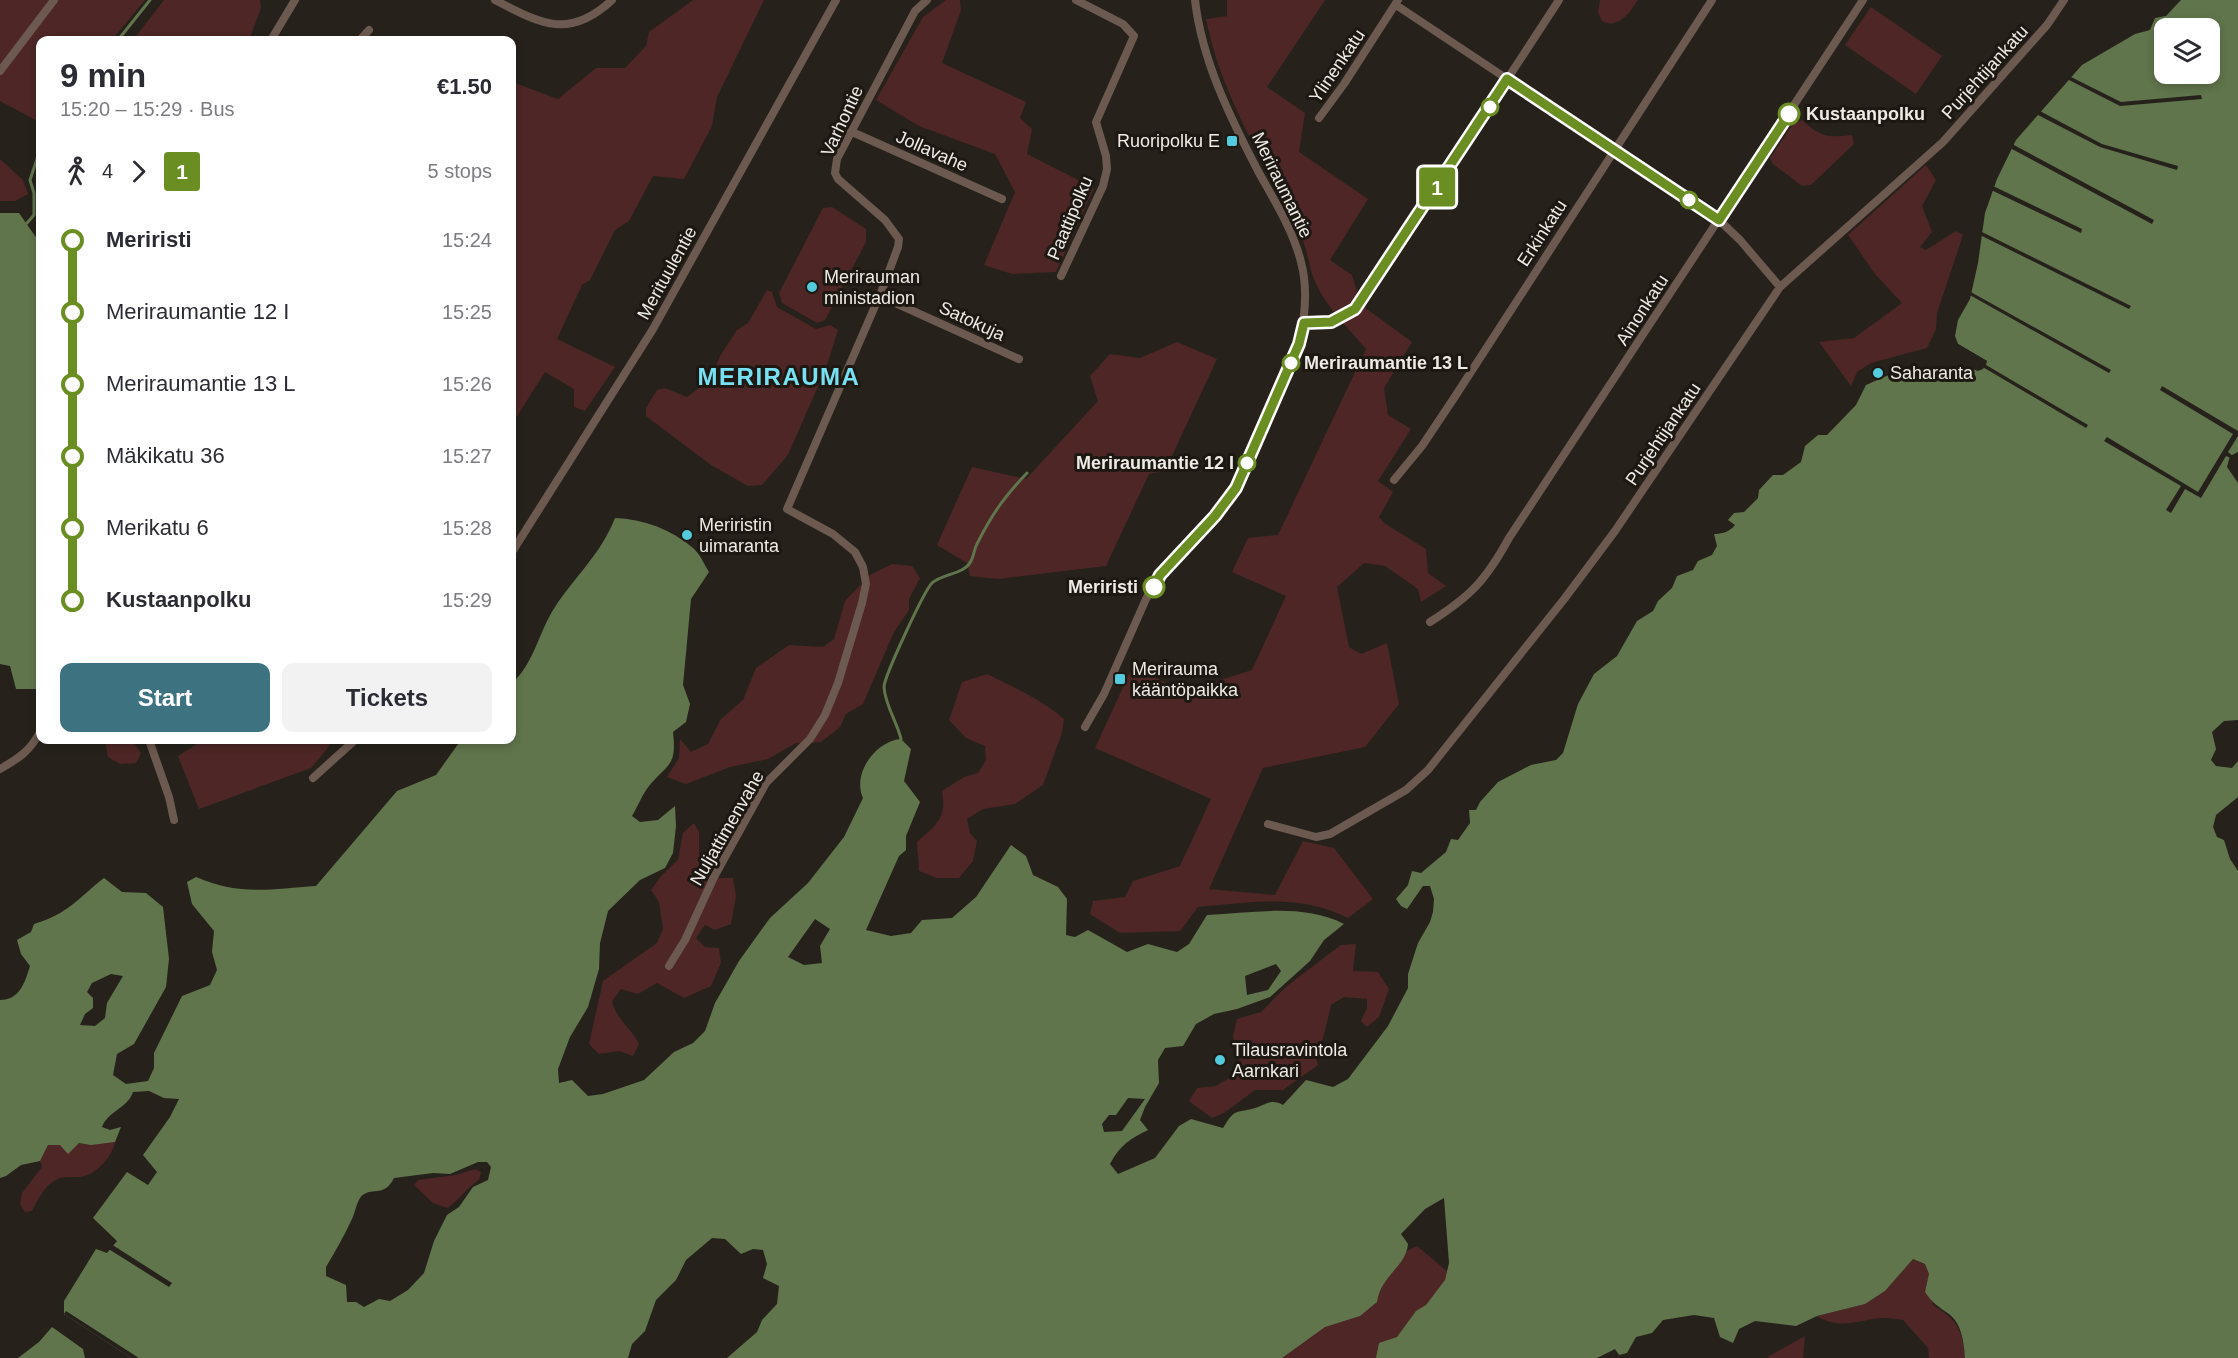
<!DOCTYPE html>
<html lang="en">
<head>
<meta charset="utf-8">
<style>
	:root { --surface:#fff; --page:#f2f2f3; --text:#2b2b33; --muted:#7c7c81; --accent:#3d7380 }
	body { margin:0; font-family:Helvetica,sans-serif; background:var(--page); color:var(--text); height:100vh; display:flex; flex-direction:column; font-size:22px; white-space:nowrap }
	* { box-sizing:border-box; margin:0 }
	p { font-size:20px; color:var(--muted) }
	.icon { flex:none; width:33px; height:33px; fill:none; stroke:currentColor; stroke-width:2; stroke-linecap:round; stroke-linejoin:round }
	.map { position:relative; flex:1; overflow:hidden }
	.details { position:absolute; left:36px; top:36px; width:480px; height:708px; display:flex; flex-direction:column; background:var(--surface); border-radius:12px; box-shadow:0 3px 9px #0003 }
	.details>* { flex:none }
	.badge { padding:0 12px; border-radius:4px; font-size:21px; line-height:39px }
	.fabs { position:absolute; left:2154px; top:18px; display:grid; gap:12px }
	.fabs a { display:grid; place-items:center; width:66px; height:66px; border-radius:12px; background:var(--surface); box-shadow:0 3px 9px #0003; font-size:30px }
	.map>.badge { position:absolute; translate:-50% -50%; box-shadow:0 0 0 3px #fff }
	.legs { display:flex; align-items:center; gap:9px; height:66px; padding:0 24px; font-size:20px }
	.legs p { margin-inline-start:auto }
	.summary { display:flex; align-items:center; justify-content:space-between; height:102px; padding:0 24px }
	h1 { font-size:33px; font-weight:700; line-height:45px }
	.button { display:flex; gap:12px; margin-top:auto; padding:12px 24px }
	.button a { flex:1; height:69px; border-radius:12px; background:var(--accent); color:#fff; font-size:24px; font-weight:700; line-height:69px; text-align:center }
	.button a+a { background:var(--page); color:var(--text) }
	ul { padding:0 24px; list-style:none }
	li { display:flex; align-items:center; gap:21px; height:72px; font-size:22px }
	li i { display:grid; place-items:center; width:9px; height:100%; margin:0 8px; background:currentColor }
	li i::after { content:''; width:15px; height:15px; margin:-8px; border:4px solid; border-radius:50%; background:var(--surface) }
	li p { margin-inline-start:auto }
	li:first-child i { background:linear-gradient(#0000 50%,currentColor 0) }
	li:last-child i { background:linear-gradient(currentColor 50%,#0000 0) }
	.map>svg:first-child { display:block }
</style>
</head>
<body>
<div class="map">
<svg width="2238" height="1358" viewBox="0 0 2238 1358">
	<rect width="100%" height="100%" fill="#26221b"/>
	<path fill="#4d2625" d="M 0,0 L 145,0 L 112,40 L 40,40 L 39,122 L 0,101 Z
		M 164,0 L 260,0 L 261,8 L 249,40 L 133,40 Z
		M 693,0 L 764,0 L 717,97 L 712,126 L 684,179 L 653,176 L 629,221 L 615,230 L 590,280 L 582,285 L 557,339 L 615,367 L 585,411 L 574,407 L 574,389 L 545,372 L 512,424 L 512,82 L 558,99 L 596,68 L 625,68 L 646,46 L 649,32 Z
		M 946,0 L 960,0 L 961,10 L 942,63 L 1026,102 L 1020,118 L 1032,129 L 1027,154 L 1094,188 L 1056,272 L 1012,274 L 984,265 L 1015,192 L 995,154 L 919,126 L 876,100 L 923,17 Z
		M 1227,0 L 1325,0 L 1267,87 L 1305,113 L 1299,152 L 1368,199 L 1330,260 L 1352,275 L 1357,291 L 1356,301 L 1412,342 L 1384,388 L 1388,415 L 1411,429 L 1378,481 L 1393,492 L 1379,517 L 1384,523 L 1426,549 L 1428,573 L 1446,586 L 1421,602 L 1418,589 L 1385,566 L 1364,563 L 1337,587 L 1349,647 L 1361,654 L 1387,643 L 1399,704 L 1365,747 L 1263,768 L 1209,889 L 1275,895 L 1303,841 L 1334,848 L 1373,899 L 1348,918 C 1297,893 1253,903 1198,907 L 1180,931 L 1120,933 L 1090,914 L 1093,901 L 1125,897 L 1133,881 L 1180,866 L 1211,799 L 1095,748 L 1132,668 L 1186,691 L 1252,670 L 1286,596 L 1232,572 L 1248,538 L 1278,535 L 1366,349 C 1349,329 1327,308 1316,284 C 1309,269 1308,251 1301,236 C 1266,164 1222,99 1206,19 L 1227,16 Z
		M 1600,0 L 1638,0 C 1630,12 1618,30 1602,21 L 1598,12 Z
		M 1871,7 L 1942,56 L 1916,94 L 1845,45 Z
		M 1802,120 C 1820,137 1828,138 1852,135 L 1854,144 L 1811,185 L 1802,186 L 1773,164 L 1770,158 L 1793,124 Z
		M 0,159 L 23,180 L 28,194 L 15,201 L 0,201 Z
		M 1926,165 L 1936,180 L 1922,206 L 1932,232 L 1920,247 L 1926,250 L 1956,231 L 1963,235 L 1937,313 L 1936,329 L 1927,348 L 1871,363 L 1857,372 L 1851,386 L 1819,342 L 1854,338 L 1902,303 L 1875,274 L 1848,235 Z
		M 832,207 L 866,229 L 866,242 L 825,320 L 817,323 L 782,303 L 779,293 L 823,208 Z
		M 767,290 L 772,292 L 777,307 L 816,329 L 830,325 L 838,330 L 826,368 L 788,455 L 762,485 L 748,486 L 711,465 L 646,416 L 646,408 L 657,390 L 665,388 L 687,397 L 710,380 L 720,356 L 737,330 L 748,323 Z
		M 1177,342 L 1217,359 L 1165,471 L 1149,474 L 1106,566 L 998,579 L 970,576 L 967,563 L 937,545 L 972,467 L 1026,479 L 1098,401 L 1090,376 L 1110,354 L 1140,358 Z
		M 892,564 L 912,566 L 920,578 L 909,599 L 909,610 L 894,632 L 863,704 L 846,714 L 840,727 L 821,742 L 796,743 L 768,759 L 730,767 L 686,784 L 667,777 L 679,758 L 680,739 L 691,752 L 708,744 L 721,719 L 743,700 L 756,668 L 789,645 L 823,647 L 834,639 L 845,601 L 870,575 Z
		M 987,674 C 1015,688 1039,698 1064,719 L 1062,733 L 1043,785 L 1015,804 L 983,809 L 967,819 L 970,833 L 977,841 L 973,861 L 959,878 L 937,878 L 919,871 L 917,842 C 937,824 947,818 942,791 L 964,777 L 978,773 L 986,760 L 985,746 L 966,738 L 949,720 L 962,682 Z
		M 105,740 L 132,740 L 141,753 L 136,763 L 120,764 L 108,757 Z
		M 203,740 L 331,740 L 327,749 L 311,768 L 199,809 L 178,756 Z
		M 694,823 L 699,832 L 699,873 L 719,878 L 733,878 L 736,896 L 731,924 L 715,930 L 705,925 L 696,938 L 705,947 L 719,948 L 721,963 L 711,986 L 684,998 L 657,983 L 638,994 L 621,989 L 612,1001 C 616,1019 631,1028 639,1044 L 633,1056 L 619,1051 L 599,1054 L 589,1044 L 603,981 L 657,943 L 663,929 L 659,902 L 651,890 L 662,875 L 678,860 L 683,833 Z
		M 1356,944 L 1353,971 L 1378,972 L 1389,989 L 1379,1017 L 1367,1027 L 1361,1021 L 1367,1008 L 1367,999 L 1344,997 L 1331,1005 L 1323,1039 L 1314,1050 L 1318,1065 L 1283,1090 L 1255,1090 L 1224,1113 L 1212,1118 L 1189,1101 L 1197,1088 L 1216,1086 L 1242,1070 L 1233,1036 L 1237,1019 L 1261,1012 L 1288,985 L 1341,945 Z
		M 115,1142 C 113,1155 98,1172 85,1176 C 75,1179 63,1174 54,1181 C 43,1188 38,1200 32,1211 L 25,1212 L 20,1204 L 22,1193 L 42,1167 L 40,1161 L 48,1145 Z
		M 475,1169 L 481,1172 L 479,1180 C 466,1188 460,1200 447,1208 L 433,1203 L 414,1185 L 418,1180 L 456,1175 Z
		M 1417,1246 L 1467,1288 L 1408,1358 L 1194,1358 Z
		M 1913,1259 L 1925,1264 L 1929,1274 L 1933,1305 C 1957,1320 1963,1329 1965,1358 L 1929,1358 L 1928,1348 L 1903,1320 C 1896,1319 1890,1318 1883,1318 C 1860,1319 1839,1331 1817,1316 L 1865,1304 L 1885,1291 Z
		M 1805,1336 L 1803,1358 L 1768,1358 L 1769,1356 Z"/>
	<path fill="#60754c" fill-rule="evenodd" d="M 2181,0 L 2238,0 L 2238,452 L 2230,456 L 2227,467 L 2238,483 L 2238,720 L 2224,721 L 2212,732 L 2216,749 L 2211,760 L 2216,766 L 2232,768 L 2238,761 L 2238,797 L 2216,815 L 2213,827 L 2217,837 L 2224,840 L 2230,859 L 2238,871 L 2238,1358 L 1965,1358 C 1964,1343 1962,1324 1949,1314 C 1939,1307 1932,1303 1925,1292 L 1929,1274 L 1925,1264 L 1913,1259 L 1885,1291 L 1865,1304 L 1817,1316 L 1796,1326 L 1755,1321 L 1739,1329 L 1733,1343 L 1720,1337 L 1714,1318 L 1694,1315 L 1663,1320 L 1652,1333 L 1636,1337 L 1627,1353 L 1619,1355 L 1615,1349 L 1597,1358 L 1376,1358 L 1379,1343 L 1397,1337 L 1416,1311 L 1426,1305 L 1445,1280 L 1449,1263 L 1444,1198 L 1425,1209 L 1401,1234 L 1408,1244 C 1406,1267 1381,1275 1377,1302 L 1360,1316 L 1325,1327 L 1282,1358 L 727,1358 L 757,1332 L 762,1320 L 777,1304 L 779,1286 L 763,1278 L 767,1264 L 763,1250 L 753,1249 L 741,1254 L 725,1239 L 712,1238 L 686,1260 L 676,1280 L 656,1300 L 645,1331 L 632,1344 L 628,1358 L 131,1358 L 64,1314 L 64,1301 L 96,1249 L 107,1253 L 117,1241 L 93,1218 L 127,1172 L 148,1185 L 157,1172 L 143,1155 L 170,1117 L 179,1099 L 164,1098 L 149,1091 L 133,1092 C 127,1109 109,1110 102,1127 L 110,1130 L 121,1127 L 115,1142 L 91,1145 L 79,1143 L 68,1154 L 60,1145 L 48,1145 L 40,1161 L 21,1165 L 6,1176 L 0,1178 L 0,1000 C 20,1000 25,982 30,966 L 21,954 L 17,940 L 31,932 L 34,924 C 68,914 77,899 104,878 L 122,892 L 146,893 L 163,907 L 169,959 L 166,987 L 134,1044 L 117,1054 L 113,1075 L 126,1084 L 148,1081 L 154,1068 L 154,1053 L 182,996 L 210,985 L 217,970 L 212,952 L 214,931 L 192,904 L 187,882 L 196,877 C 240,896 270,889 316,886 L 397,791 L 436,775 L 461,740 L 512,740 L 512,683 C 534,664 539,631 555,607 C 576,575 601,554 615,518 C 643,519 671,529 693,548 C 700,554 704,564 709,572 L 691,599 L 683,685 L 690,704 L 686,722 L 673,732 C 677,767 668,763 649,786 C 642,795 638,806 632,816 L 640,822 L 658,820 L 675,806 L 676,826 L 673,853 L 665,868 L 640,880 L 608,911 L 600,943 L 599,969 L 588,1007 L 570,1037 L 558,1069 L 559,1083 L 572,1080 L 588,1096 L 603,1094 L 644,1080 L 674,1052 L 693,1043 L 705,1031 L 715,1003 L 739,961 L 770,918 L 808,883 L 844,837 L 863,798 C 852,774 875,741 901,739 L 911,749 L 904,781 L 920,802 L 906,836 L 906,850 L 899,856 L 866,930 L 891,936 L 911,933 L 922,920 L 952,918 L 976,897 L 1011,845 L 1026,856 L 1033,875 L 1058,887 L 1067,899 L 1066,935 L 1075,937 L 1088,930 L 1127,952 L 1148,944 L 1177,952 L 1189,944 L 1207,915 C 1253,913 1302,903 1344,924 L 1324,940 L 1310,961 L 1270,997 L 1237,1009 L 1214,1014 L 1196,1024 L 1183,1046 L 1165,1048 L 1158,1060 L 1159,1083 L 1145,1107 L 1140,1120 L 1148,1130 C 1131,1138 1119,1146 1110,1164 L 1118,1174 L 1155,1158 L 1179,1126 L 1191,1119 L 1223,1128 C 1236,1107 1235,1114 1255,1108 C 1266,1105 1271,1098 1283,1105 L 1306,1080 L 1333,1087 L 1348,1079 L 1388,1026 L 1408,988 L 1408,974 L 1418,943 L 1430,922 L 1433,912 L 1434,899 L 1430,886 L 1423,886 L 1407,909 L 1401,906 L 1396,899 L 1408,885 L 1412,871 L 1421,873 L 1446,852 L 1451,839 L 1458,840 L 1470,823 L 1469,810 L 1476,810 L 1480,802 L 1498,782 L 1531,765 L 1556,760 L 1563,753 L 1578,704 L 1594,674 L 1617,656 L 1637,621 L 1653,611 L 1658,601 L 1672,588 L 1677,576 L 1693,570 L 1698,561 L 1712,555 L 1717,546 L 1714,534 C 1721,534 1730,532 1735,525 L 1728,520 L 1734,513 L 1744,512 L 1758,498 L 1759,490 L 1773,475 L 1783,475 L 1801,462 L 1805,446 L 1818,435 L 1827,435 L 1856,405 L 1866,385 L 1891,374 L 1964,366 L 1978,371 L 1983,369 L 1987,361 L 1958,344 L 1955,336 L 1958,320 L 1970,299 L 1978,263 L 1985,213 L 1997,179 L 2016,140 L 2082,65 L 2135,34 L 2150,30 L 2155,18 L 2166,16 ZM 2164,28 L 2210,28 L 2210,74 L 2164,74 ZM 815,919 L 830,929 L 820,946 L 822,963 L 804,965 L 788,957 ZM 1276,964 L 1281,971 L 1268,990 L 1247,995 L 1245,976 ZM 111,974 L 123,976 L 107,1003 L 105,1018 L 95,1026 L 80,1025 L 85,1014 L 93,1008 L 93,998 L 87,992 L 92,983 ZM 1128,1098 L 1145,1099 L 1122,1131 L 1104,1132 L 1102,1124 L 1109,1115 L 1116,1115 ZM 478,1162 L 487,1162 L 491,1167 L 488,1180 L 473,1187 L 459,1207 L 447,1215 L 434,1241 L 424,1273 L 408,1290 L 390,1301 L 379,1299 L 364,1307 L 356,1302 L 347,1302 L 346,1285 L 326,1276 L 326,1267 C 335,1252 344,1236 351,1221 C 355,1214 356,1204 360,1198 C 370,1185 384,1199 394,1178 L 433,1173 L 450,1174 Z
		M 0,213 L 19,213 L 40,243 L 40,689 L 16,689 L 10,666 L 0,664 Z
		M 52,1327 L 83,1349 L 85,1358 L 18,1358 L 39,1342 Z"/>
	<path fill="#26221b" d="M 2069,76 L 2121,102 L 2201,95 L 2202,99 L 2120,106 L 2067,79 Z
		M 2038,110 L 2102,144 L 2178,166 L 2177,170 L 2100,147 L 2036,114 Z
		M 2012,144 L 2154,220 L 2152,224 L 2010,148 Z
		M 1991,185 L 2082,229 L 2081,233 L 1989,189 Z
		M 1982,232 L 2131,306 L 2129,309 L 1980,235 Z
		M 1969,291 L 2111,370 L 2109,373 L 1968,294 Z
		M 1958,344 L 1987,361 L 1986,365 L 2088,425 L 2086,428 L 1981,366 L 1983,362 L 1957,347 Z
		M 2162,386 L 2238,431 L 2238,436 L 2228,452 L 2234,457 L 2233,459 L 2226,456 L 2201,498 L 2185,489 L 2171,513 L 2166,510 L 2181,486 L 2104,441 L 2107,437 L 2198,492 L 2233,434 L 2160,390 Z
		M 111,1244 L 172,1283 L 169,1287 L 107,1248 Z
		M 66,1311 L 139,1358 L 131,1358 L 64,1314 Z"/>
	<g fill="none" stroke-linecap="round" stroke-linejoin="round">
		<path stroke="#60754c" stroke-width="3" d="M 118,40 L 150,0
			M 27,223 L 34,215 L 34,193 L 30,180 L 40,150
			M 901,739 C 897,722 885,705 884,687 C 884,677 924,591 932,583 C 943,573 964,575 971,561 C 974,556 974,549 977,544 C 992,514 1004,497 1027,473"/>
		<path stroke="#6c594f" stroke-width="8" d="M 495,0 C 541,24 569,40 612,0
			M 1396,5 L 1719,220 L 1740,240 L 1780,287
			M 271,40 L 295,0
			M 360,40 L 369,30
			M 0,71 L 54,0
			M 1319,118 L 1344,84 L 1398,0
			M 850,131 L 1002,199
			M 1061,276 L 1103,186 L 1107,169 L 1106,156 L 1096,122 L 1134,36 L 1123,24 L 1076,0
			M 880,296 L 1019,359
			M 1304,323 C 1329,322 1346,321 1363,300 L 1559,0
			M 1394,480 L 1422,446 L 1456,395 L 1712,0
			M 512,552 L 653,329 L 836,0
			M 1430,622 C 1471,596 1486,580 1509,538 L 1863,0
			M 1085,727 L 1104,694 L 1146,599 L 1160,575 L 1226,503 L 1236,488 L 1299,344 C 1305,318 1308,288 1301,262 C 1293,230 1274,200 1258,171 C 1230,117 1202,61 1195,0
			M 149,740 L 169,797 L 174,820
			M 0,769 C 18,759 30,751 40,732
			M 313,778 L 355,740
			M 1268,824 L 1316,837 L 1330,834 L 1406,790 L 1428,770 L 1565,598 L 1615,531 L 1780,287 L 1943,142 L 2047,25 L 2064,0
			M 669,966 L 685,940 L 714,877 L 766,783 L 810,739 L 825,715 L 838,683 L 862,603 L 866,584 L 863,567 L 855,552 L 833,534 L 787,509 L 882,290 L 898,247 L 899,239 L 885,220 L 838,179 L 835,173 L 837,159 L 915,11 L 927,0"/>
	</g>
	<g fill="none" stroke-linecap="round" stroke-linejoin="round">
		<g stroke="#fff" stroke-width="14">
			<path id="line-1" d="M 1154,587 L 1160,575 L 1215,516 L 1236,488 L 1299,344 L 1304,323 L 1331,322 L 1355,309 L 1507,79 L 1719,220 L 1789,114"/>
		</g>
		<use href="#line-1" stroke="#6b8e23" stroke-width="9"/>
	</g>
	<g fill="#fff" stroke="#6b8e23" stroke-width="3">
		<circle cx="1490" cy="107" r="8"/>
		<circle cx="1789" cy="114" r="10"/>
		<circle cx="1689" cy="200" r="8"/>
		<circle cx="1291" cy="363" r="8"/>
		<circle cx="1247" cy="463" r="8"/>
		<circle cx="1154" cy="587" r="10"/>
	</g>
	<g fill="#54cade" stroke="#1d1812" stroke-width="2">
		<rect x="1226" y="135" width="12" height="12" rx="3"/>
		<circle cx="812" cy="287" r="6"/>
		<circle cx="1878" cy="373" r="6"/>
		<circle cx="687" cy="535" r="6"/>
		<rect x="1114" y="673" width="12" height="12" rx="3"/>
		<circle cx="1220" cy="1060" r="6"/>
	</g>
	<g text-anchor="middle" stroke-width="6" stroke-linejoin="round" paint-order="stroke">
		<g font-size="18" fill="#eeebe6" stroke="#1d1812">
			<text transform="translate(1337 66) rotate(-56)" y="6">Ylinenkatu</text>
			<text transform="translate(1985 72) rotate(-48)" y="6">Purjehtijankatu</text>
			<text transform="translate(842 121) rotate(-65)" y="6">Varhontie</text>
			<text transform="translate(932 151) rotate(24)" y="6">Jollavahe</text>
			<text transform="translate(1282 185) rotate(64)" y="6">Meriraumantie</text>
			<text transform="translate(1070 218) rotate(-67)" y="6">Paattipolku</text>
			<text transform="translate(1542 233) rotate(-57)" y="6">Erkinkatu</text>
			<text transform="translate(667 273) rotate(-61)" y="6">Merituulentie</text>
			<text transform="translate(1642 310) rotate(-57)" y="6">Ainonkatu</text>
			<text transform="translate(972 321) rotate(25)" y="6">Satokuja</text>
			<text transform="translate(1663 434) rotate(-56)" y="6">Purjehtijankatu</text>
			<text transform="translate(727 828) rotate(-60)" y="6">Nuljattimenvahe</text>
		</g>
		<g font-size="18" font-weight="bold" fill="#eeebe6" stroke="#1d1812" text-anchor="start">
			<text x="1806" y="120">Kustaanpolku</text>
			<text x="1304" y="369">Meriraumantie 13 L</text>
			<text x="1234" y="469" text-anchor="end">Meriraumantie 12 I</text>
			<text x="1138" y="593" text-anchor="end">Meriristi</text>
		</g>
		<g font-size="18" fill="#eeebe6" stroke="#1d1812" text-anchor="start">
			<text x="1220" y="147" text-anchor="end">Ruoripolku E</text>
			<text x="824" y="283">Merirauman<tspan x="824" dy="21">ministadion</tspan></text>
			<text x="1890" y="379">Saharanta</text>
			<text x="699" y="531">Meriristin<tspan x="699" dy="21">uimaranta</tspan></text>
			<text x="1132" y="675">Merirauma<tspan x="1132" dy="21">kääntöpaikka</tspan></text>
			<text x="1232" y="1056">Tilausravintola<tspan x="1232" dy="21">Aarnkari</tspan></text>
		</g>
		<g font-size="24" font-weight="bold" letter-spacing="1.5" fill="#78e0f3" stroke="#1d1812">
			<text x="779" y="385">MERIRAUMA</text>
		</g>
	</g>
</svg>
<div class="fabs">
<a><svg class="icon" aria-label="layers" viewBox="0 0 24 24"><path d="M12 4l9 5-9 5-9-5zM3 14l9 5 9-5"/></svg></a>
</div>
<b class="badge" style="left:1437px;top:187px;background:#6b8e23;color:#fff">1</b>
<section class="details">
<div class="summary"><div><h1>9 min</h1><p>15:20 – 15:29 · Bus</p></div><b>€1.50</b></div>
<div class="legs"><svg class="icon" aria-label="walk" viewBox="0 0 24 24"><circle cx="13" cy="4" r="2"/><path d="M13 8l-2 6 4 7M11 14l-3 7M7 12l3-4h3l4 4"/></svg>4<svg class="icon" aria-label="forward" viewBox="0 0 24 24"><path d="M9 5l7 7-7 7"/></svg><b class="badge" style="background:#6b8e23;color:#fff">1</b><p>5 stops</p></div>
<ul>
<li><i style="color:#6b8e23"></i><b>Meriristi</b><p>15:24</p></li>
<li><i style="color:#6b8e23"></i><span>Meriraumantie 12 I</span><p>15:25</p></li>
<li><i style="color:#6b8e23"></i><span>Meriraumantie 13 L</span><p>15:26</p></li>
<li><i style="color:#6b8e23"></i><span>Mäkikatu 36</span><p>15:27</p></li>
<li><i style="color:#6b8e23"></i><span>Merikatu 6</span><p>15:28</p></li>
<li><i style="color:#6b8e23"></i><b>Kustaanpolku</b><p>15:29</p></li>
</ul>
<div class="button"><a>Start</a><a>Tickets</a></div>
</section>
</div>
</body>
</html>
